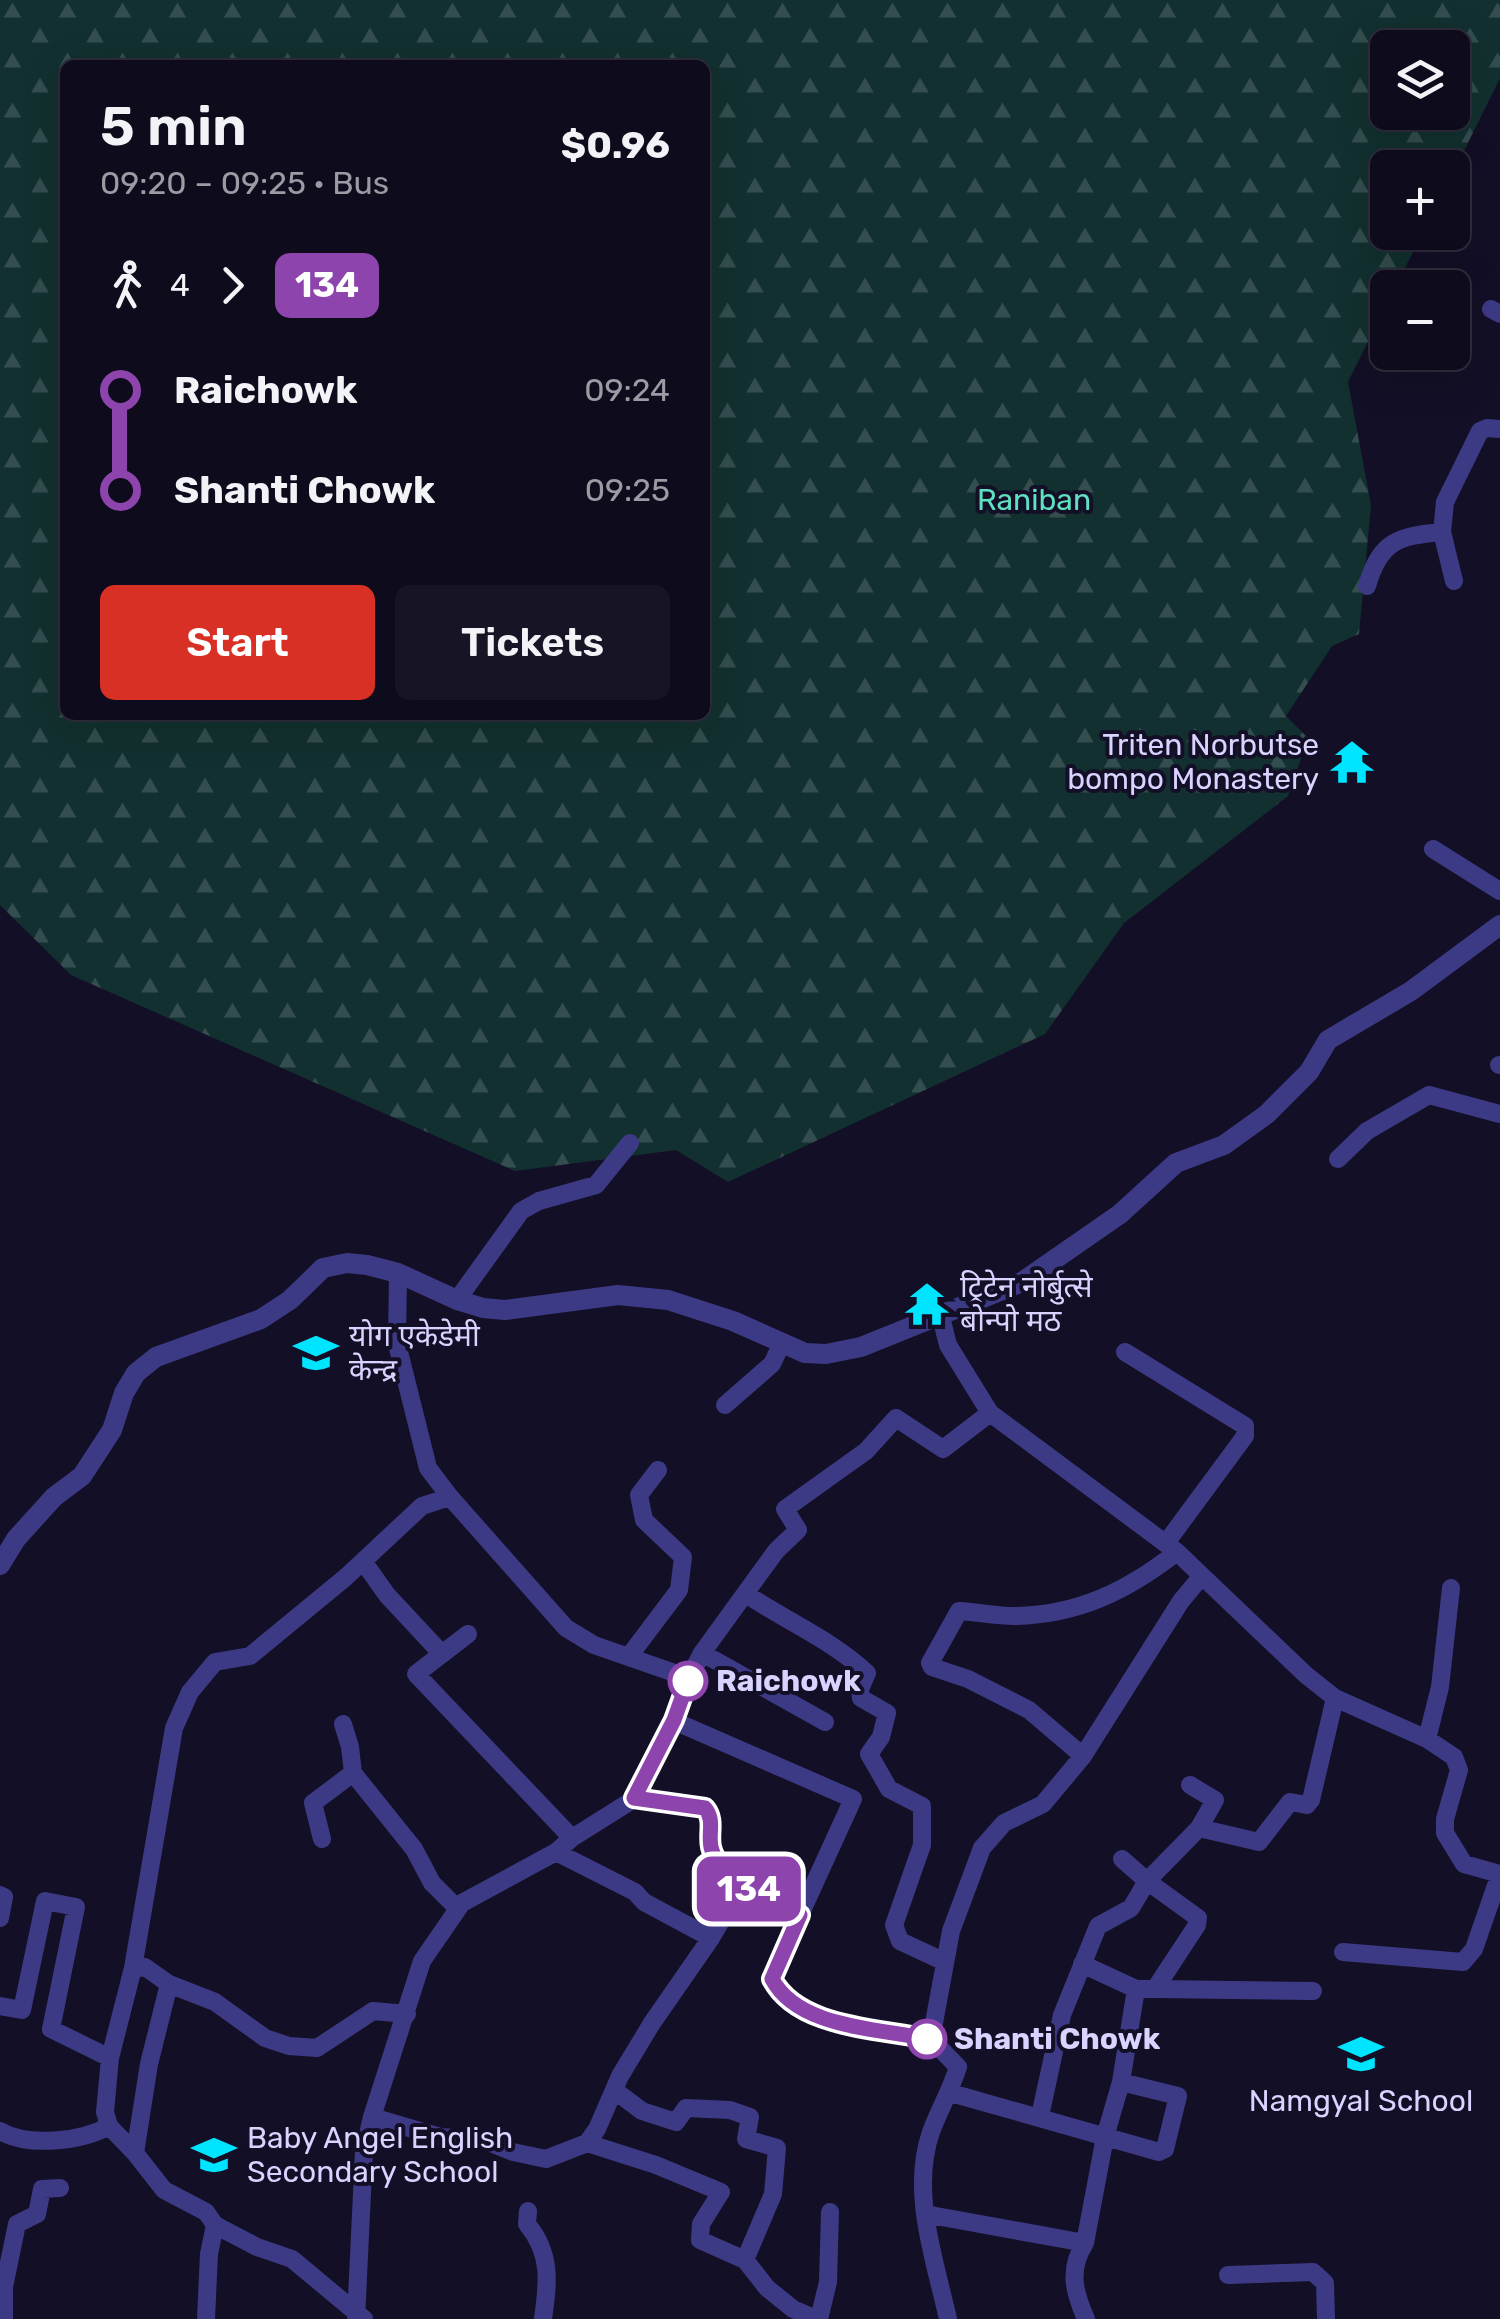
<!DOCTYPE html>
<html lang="en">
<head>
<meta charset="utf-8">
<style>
	:root { --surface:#0e0b1c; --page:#171425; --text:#f1f3f6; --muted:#9b9ba3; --line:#2e2b3b; --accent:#d93025 }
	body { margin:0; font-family:Rubik,"Noto Sans Devanagari",sans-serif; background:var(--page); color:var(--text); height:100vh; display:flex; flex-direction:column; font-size:38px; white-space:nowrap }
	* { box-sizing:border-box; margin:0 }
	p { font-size:32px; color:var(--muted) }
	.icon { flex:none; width:55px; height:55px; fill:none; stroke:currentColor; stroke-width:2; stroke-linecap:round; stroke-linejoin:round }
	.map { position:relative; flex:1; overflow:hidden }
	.drawer { position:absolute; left:60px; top:60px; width:650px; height:660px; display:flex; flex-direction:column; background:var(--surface); border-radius:15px; box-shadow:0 10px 40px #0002,0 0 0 2px var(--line) }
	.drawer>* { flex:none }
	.badge { padding:0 20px; border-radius:15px; font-size:35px; line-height:65px }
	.buttons { position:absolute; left:1370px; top:30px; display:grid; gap:20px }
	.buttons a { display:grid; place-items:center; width:100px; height:100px; border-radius:15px; background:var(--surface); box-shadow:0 10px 40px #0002,0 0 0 2px var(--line); font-size:50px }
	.map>.badge { position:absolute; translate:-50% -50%; box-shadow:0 0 0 5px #fff }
	.legs { display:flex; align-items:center; gap:15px; height:110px; padding:0 40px; font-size:32px }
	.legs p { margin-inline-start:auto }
	.headline { display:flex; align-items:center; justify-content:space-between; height:170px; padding:0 40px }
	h1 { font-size:55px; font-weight:600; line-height:75px }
	.cta { display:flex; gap:20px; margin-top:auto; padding:20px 40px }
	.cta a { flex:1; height:115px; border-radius:15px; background:var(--accent); color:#fff; font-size:40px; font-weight:600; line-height:115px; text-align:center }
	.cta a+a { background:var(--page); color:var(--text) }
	ul { padding:0 40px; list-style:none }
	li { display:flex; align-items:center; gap:35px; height:100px; font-size:38px }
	li i { display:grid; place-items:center; width:15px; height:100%; margin:0 12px; background:currentColor }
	li i::after { content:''; width:25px; height:25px; margin:-12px; border:8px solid; border-radius:50%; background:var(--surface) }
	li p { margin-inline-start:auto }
	li:first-child i { background:linear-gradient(#0000 50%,currentColor 0) }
	li:last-child i { background:linear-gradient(currentColor 50%,#0000 0) }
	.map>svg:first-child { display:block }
</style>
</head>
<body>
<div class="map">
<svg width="1500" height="2319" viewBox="0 0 1500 2319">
	<defs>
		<pattern id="forest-firs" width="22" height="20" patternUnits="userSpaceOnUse" patternTransform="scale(2.5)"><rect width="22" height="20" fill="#12302f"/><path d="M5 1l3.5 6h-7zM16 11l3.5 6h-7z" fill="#344d4e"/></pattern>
	</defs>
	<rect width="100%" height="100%" fill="#130f26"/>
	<path fill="url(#forest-firs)" fill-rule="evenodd" d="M 0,0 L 1500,0 L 1500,78 L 1453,173 L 1452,168 L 1388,168 L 1388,232 L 1423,233 L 1395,287 L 1388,288 L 1387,303 L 1348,382 L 1371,505 L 1359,634 L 1332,646 L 1286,716 L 1308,738 L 1288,796 L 1124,923 L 1045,1034 L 728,1182 L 676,1150 L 515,1171 L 71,975 L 0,905 ZM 1388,48 L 1452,48 L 1452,112 L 1388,112 ZM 65,65 L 705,65 L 705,715 L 65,715 Z"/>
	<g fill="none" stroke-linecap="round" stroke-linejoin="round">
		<path stroke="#3d3a85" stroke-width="18" d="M 1491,309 L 1500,314
			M 1454,581 L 1442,532 L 1445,502 L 1480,431 L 1487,428 L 1500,429
			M 1367,586 C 1380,541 1398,536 1442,532
			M 1433,849 L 1500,891
			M 1499,1065 L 1500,1065
			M 1338,1159 L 1367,1131 L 1429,1095 L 1500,1114
			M 398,1273 L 397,1344 L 428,1468 L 450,1497 L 566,1628 L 594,1645 L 689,1678 L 674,1721 L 634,1799 L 705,1808 C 715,1820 708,1833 711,1847 C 718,1879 773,1901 800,1915 L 772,1979 C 798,2028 880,2029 931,2039
			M 457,1300 L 521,1211 L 539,1201 L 596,1185 L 630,1143
			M 941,1317 L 948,1345 L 990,1413 L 1177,1552 L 1306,1675 L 1335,1698 L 1427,1739 L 1454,1757 L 1459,1770 L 1445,1819 L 1445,1833 L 1464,1864 L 1500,1874
			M 1125,1352 L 1245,1426 L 1245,1436 L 1166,1543
			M 725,1405 L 772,1364 L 781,1345
			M 363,1561 L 387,1595 L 442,1654
			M 746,1594 C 786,1621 832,1640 867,1673 L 860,1689 L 861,1698 L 887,1713 L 881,1737 L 869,1754 L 889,1789 L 922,1806 L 922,1845 L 894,1925 L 900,1941 L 945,1962
			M 702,1653 L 825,1722
			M 630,1655 L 679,1590 L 683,1557 L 644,1520 L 639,1495 L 658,1470
			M 689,1678 L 702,1653 L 776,1551 L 798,1530 L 785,1509 L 866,1451 L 896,1418 L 943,1449 L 990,1413
			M 674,1721 L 853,1799 L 800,1915
			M 343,1724 L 350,1747 L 353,1773 L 414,1849 L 432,1883 L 457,1908
			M 1427,1739 L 1440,1687 L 1451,1588
			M 1083,1756 L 1029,1710 L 968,1679 L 932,1667 L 930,1663 L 959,1611 C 977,1612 996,1616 1014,1616 C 1078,1615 1127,1591 1177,1552
			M 1190,1785 L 1215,1800 L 1199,1828
			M 572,1838 L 634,1799
			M 322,1839 L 313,1803 L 353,1773
			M 556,1852 L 635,1892 L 644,1902 L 711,1938
			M 0,1895 L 4,1897 L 0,1918
			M 1343,1952 L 1463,1962 L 1474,1949 L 1500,1874
			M 133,1968 L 145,1967 L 169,1984 L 215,2002 L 265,2038 L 289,2046 L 317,2048 L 373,2011 L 407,2014
			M 1136,1989 L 1155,1989 L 1197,1925 L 1198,1918 L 1147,1881 L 1199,1828 L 1259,1842 L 1290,1802 L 1307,1805 L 1311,1800 L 1335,1698
			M 1155,1989 L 1313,1991
			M 0,2006 L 22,2010 L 45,1901 L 76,1907 L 51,2029 L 110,2058
			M 614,2090 L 642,2111 L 676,2122 L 686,2108 L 730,2110 L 750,2117 L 746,2139 L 777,2148 L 773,2194 L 745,2260
			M 951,2093 L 1159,2152 L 1165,2149 L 1178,2096 L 1121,2082 L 1136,1989 L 1082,1964
			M 1040,2116 L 1062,2015 L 1098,1926 L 1131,1908 L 1147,1881 L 1122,1859
			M 372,2117 L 440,2137 L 483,2140 L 513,2152 L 546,2159 L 587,2143 L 597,2129 L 620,2076 L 652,2023 L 711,1938 L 742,1885
			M 0,2131 C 28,2147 81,2142 109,2126
			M 587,2143 L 656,2165 L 721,2192 L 701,2224 L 700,2240 L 745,2260 L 767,2288 L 793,2309 L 816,2319
			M 135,2153 L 149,2064 L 169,1984
			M 528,2211 L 527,2224 C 552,2254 548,2283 543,2319
			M 925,2214 L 1085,2243 C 1068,2269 1074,2292 1086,2319
			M 1085,2243 L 1105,2137 L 1121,2082
			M 1228,2275 L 1313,2272 L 1325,2283 L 1326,2319
			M 4,2319 L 4,2287 L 17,2224 L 37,2214 L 42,2189 L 60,2188
			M 206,2319 L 209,2254 L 215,2225
			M 356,2319 L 364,2151 L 372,2117 L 422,1961 L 462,1903 L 556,1852 L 572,1838 L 416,1674 L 468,1634
			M 364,2319 L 292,2259 L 257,2247 L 215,2225 L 206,2212 L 164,2190 L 135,2153 L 109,2126 L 105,2112 L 110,2058 L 133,1968 L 174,1728 L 190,1692 L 215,1662 L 250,1656 L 346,1577 L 422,1506 L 450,1497
			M 819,2319 L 828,2282 L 830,2212
			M 948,2319 C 935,2260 910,2192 931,2132 C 939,2110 951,2090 958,2067 L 931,2039 L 951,1931 L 982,1848 L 1004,1823 L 1043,1804 L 1083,1756 L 1181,1601 L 1201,1577"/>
		<path stroke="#3d3a85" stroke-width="20" d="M 0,1565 L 16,1539 L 54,1497 L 82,1476 L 112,1430 L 124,1393 L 136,1373 L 156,1357 L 261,1319 L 290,1300 L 323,1268 L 347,1263 L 367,1265 L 398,1273 L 457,1300 L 483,1308 L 505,1310 L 618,1295 L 668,1300 L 733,1321 L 805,1353 L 826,1354 L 861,1347 L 1022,1282 L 1120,1214 L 1176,1163 L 1224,1145 L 1267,1114 L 1309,1072 L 1328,1040 L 1411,991 L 1500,925"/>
	</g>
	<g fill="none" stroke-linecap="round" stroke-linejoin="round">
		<g stroke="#fff" stroke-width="22">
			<path id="line-1" d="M 688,1681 L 674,1720 L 634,1798 L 705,1808 C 715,1820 708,1833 711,1847 C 718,1879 773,1901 800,1915 L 772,1979 C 798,2028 877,2028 927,2039"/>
		</g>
		<use href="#line-1" stroke="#8e44ad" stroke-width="15"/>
	</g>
	<defs>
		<g id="temple-bare" transform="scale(3.45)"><path d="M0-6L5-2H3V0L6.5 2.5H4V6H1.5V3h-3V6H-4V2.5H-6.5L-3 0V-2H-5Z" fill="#00e5ff" stroke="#130f26" stroke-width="2.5" paint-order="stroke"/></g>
		<g id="school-bare" transform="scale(3.45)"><path d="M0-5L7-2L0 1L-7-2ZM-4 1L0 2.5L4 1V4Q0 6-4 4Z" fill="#00e5ff" stroke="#130f26" stroke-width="2.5" paint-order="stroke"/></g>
	</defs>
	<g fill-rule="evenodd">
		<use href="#temple-bare" x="1352" y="762"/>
		<use href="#temple-bare" x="927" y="1304"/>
		<use href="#school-bare" x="316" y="1353"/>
		<use href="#school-bare" x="1361" y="2054"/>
		<use href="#school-bare" x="214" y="2155"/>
	</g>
	<g fill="#fff" stroke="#8e44ad" stroke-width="5">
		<circle cx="688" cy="1681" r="18"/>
		<circle cx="927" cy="2039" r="18"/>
	</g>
	<g text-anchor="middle" stroke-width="8" stroke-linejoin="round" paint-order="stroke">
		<g font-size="30" fill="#5fe0c0" stroke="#130f26">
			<text x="1034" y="510">Raniban</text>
		</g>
		<g font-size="30" fill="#d9d4ff" stroke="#130f26" text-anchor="start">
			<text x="1319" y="755" text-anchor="end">Triten Norbutse<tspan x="1319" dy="34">bompo Monastery</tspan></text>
			<text x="960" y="1297">ट्रिटेन नोर्बुत्से<tspan x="960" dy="34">बोन्पो मठ</tspan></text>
			<text x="349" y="1346">योग एकेडेमी<tspan x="349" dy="34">केन्द्र</tspan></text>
			<text x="1361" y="2111" text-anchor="middle">Namgyal School</text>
			<text x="247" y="2148">Baby Angel English<tspan x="247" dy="34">Secondary School</tspan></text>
		</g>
		<g font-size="30" font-weight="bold" fill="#d9d4ff" stroke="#130f26" text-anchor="start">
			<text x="716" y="1691">Raichowk</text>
			<text x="954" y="2049">Shanti Chowk</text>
		</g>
	</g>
</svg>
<div class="buttons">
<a><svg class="icon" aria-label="layers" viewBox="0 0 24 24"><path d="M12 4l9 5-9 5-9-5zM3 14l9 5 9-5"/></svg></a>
<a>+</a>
<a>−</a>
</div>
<b class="badge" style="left:749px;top:1889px;background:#8e44ad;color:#fff">134</b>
<section class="drawer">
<div class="headline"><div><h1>5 min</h1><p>09:20 – 09:25 · Bus</p></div><b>$0.96</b></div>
<div class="legs"><svg class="icon" aria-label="walk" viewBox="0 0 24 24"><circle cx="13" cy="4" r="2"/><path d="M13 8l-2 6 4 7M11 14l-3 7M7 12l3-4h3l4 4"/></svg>4<svg class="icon" aria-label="forward" viewBox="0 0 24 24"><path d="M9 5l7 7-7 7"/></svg><b class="badge" style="background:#8e44ad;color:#fff">134</b></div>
<ul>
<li><i style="color:#8e44ad"></i><b>Raichowk</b><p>09:24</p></li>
<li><i style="color:#8e44ad"></i><b>Shanti Chowk</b><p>09:25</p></li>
</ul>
<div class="cta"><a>Start</a><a>Tickets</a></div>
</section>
</div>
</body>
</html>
